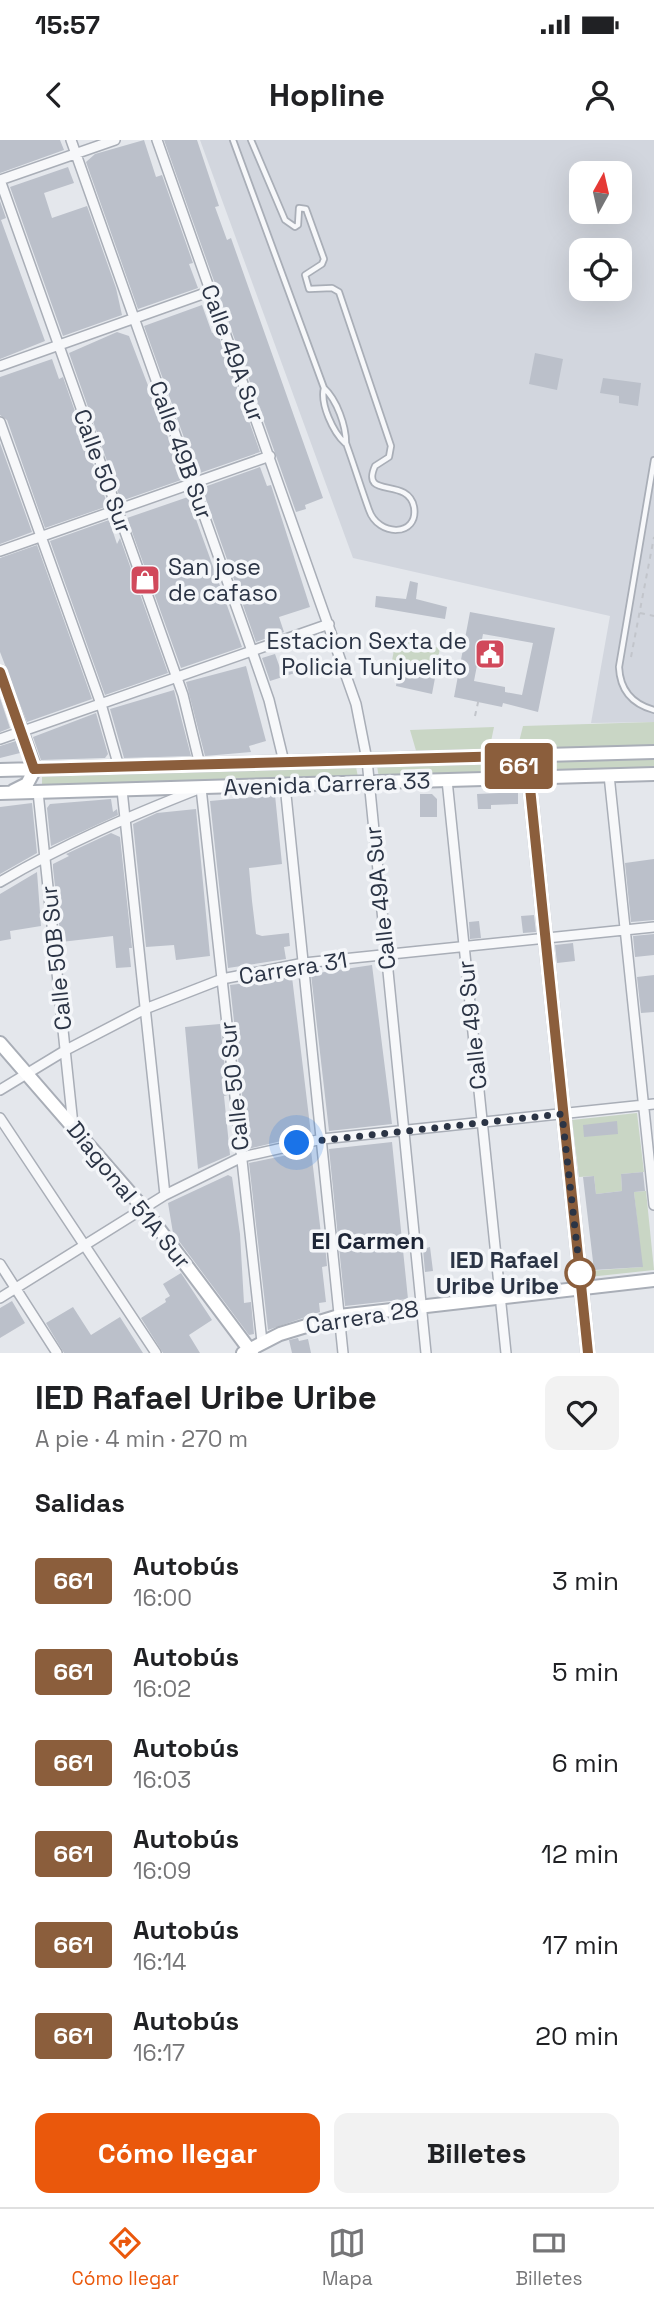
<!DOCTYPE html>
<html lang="es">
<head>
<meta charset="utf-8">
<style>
	:root { --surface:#fff; --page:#f2f2f2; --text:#202124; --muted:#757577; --line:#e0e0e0; --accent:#ea580c }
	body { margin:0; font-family:"Space Grotesk",sans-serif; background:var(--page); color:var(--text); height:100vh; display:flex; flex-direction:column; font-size:26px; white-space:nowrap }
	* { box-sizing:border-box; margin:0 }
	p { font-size:23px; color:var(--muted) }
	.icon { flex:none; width:38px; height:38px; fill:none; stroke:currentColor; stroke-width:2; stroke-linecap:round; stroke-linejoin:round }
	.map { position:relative; height:1213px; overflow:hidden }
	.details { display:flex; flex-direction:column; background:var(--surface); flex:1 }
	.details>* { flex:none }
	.badge { padding:0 14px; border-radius:5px; font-size:24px; line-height:46px }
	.needle { width:46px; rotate:8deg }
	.controls { position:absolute; left:569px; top:21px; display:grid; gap:14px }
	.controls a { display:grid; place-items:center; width:63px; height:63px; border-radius:14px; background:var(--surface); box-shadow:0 7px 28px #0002; font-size:35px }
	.you { position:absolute; width:35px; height:35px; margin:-18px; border:5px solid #fff; border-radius:50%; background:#1a73e8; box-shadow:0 0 0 10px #1a73e833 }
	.map>.badge { position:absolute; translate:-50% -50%; box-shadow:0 0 0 4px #fff }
	h2 { padding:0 35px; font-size:26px; line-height:63px }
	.round { display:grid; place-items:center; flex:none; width:74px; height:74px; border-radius:14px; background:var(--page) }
	.headline { display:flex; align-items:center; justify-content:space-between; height:119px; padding:0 35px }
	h1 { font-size:33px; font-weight:700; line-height:52px }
	.button { display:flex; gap:14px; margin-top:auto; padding:14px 35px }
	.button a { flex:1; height:80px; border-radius:14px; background:var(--accent); color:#fff; font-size:28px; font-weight:700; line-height:80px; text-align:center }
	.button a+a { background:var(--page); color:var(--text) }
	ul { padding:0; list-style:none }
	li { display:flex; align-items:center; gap:21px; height:91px; padding:0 35px }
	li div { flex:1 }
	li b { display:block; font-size:26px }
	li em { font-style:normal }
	li .badge { min-width:77px; font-weight:700; text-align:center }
	.status { display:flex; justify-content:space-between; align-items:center; height:49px; padding:0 35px; background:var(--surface); direction:ltr }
	.status svg { height:19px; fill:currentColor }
	header { display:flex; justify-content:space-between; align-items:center; height:91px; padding:0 35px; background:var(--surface); font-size:32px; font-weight:700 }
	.menu { display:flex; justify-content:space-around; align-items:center; height:98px; border-top:2px solid var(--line); background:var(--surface); font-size:19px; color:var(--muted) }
	.menu a { display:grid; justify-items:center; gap:4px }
	.menu .selected { color:var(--accent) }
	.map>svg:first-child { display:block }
</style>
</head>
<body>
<div class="status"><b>15:57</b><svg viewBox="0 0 49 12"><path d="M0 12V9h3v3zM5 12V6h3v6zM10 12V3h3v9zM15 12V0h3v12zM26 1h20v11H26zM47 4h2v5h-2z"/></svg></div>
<header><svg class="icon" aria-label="back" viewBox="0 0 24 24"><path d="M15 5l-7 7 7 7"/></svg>Hopline<svg class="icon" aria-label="person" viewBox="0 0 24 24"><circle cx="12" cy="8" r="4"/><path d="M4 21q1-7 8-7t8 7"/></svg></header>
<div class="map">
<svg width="654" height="1213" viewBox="0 0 654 1213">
	<rect width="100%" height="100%" fill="#e4e7ec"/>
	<path fill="#d2d6de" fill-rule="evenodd" d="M 200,0 L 654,0 L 654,582 L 591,583 L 610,476 L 353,418 ZM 581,33 L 620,33 L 620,72 L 581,72 ZM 581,110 L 620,110 L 620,149 L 581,149 Z"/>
	<path fill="#c9d6c5" d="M 396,499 L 440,508 L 435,535 L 391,526 Z
		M 654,582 L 654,606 L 517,610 L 523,586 Z
		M 494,587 L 489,611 L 417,614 L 410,590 Z
		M 654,618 L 654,629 L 535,634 L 529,623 Z
		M 506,623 L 513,634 L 379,638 L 377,626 Z
		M 356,627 L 358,637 L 42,646 L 42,635 Z
		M 637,973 L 644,1032 L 621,1034 L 622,1051 L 596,1054 L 594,1036 L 579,1037 L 572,980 Z
		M 646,1051 L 654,1130 L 589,1137 L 589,1131 L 642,1127 L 634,1052 Z"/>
	<path fill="#bbc0ca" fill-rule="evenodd" d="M 0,0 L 60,0 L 64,10 L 0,33 Z
		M 144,0 L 156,37 L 162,35 L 193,123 L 189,124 L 198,148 L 138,169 L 86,22 L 95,14 Z
		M 164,0 L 197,0 L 219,66 L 215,67 L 227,100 L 231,98 L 323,358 L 305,365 L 306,369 L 296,372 Z
		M 607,21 L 615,33 L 587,33 Z
		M 68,27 L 74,43 L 44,53 L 52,78 L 87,66 L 116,148 L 122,175 L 63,196 L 10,47 Z
		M 0,61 L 6,78 L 1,80 L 45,201 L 0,219 Z
		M 202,165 L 212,193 L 217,191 L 260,312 L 197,334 L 144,186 Z
		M 117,192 L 129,196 L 184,339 L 121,361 L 69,213 Z
		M 535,213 L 563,219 L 557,250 L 529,244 Z
		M 52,219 L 59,239 L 63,237 L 108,366 L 45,388 L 7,280 L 0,275 L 0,237 Z
		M 603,238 L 641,243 L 638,266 L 619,263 L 619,256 L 600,253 Z
		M 0,303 L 32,392 L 0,404 Z
		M 260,327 L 267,346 L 271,345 L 310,467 L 279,477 L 284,492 L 256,502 L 203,351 L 207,346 Z
		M 188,357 L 242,507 L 181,528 L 127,378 Z
		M 109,380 L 117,404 L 120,398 L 168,533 L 105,555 L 50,401 Z
		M 37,405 L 92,559 L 27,582 L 0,512 L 0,418 Z
		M 410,441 L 418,443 L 416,459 L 447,467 L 445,479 L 375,467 L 376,456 L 406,459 Z
		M 470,472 L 555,488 L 538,572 L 503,563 L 502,567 L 454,557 ZM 483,494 L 533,503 L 522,555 L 505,552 L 505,547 L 474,541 Z
		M 275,514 L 280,528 L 295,523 L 298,532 L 270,541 L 262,518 Z
		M 246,526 L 266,601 L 249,606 L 251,612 L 205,616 L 186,542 Z
		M 398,532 L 435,538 L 432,554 L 396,546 Z
		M 174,550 L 191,616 L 124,618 L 110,569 Z
		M 0,558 L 10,588 L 0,592 Z
		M 96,573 L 108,614 L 105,618 L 41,620 L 33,597 Z
		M 16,601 L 20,613 L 0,618 L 0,606 Z
		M 518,652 L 518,664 L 491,665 L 491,669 L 478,669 L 477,654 Z
		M 420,654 L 432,654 L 437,659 L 437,677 L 420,677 Z
		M 275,655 L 282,724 L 249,728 L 252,761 L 256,794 L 262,796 L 289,793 L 290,806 L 284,807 L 286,819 L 228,828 L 210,661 Z
		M 111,659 L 113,672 L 117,669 L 118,675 L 51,706 L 47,668 L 50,664 Z
		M 32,663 L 37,713 L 0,734 L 0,667 Z
		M 196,669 L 210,816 L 176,820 L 174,805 L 146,807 L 133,684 L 157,673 Z
		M 111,693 L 120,697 L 132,808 L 129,808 L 131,827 L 116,828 L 113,796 L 61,802 L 53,728 L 53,724 L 69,716 L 66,714 Z
		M 654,719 L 654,780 L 631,782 L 625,723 Z
		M 37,732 L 41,786 L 10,791 L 11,799 L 0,801 L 0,754 Z
		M 534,775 L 536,792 L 523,793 L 521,776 Z
		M 479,781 L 481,798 L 470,799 L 469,782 Z
		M 654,794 L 654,815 L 635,817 L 633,796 Z
		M 573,803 L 575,821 L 557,823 L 555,805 Z
		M 372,825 L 392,984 L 329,991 L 311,834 Z
		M 654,835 L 654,872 L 641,873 L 637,837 Z
		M 292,837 L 311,994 L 248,1009 L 230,845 Z
		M 220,884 L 228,955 L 224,956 L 230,1015 L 198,1029 L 185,887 Z
		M 617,981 L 618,994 L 584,997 L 583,985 Z
		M 392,1002 L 408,1159 L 345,1166 L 329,1009 Z
		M 311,1010 L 321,1094 L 324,1093 L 327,1126 L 322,1127 L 326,1162 L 319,1163 L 320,1172 L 268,1190 L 249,1023 Z
		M 643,1032 L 645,1051 L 634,1052 L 643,1127 L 594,1130 L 583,1037 L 594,1036 L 596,1054 L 622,1051 L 621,1034 Z
		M 228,1035 L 232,1037 L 240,1094 L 244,1163 L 251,1162 L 254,1194 L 249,1195 L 173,1093 L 168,1063 Z
		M 430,1107 L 433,1131 L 425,1132 L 423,1109 Z
		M 181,1133 L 212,1180 L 189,1195 L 200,1213 L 163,1213 L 141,1178 L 166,1162 L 165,1159 L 170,1156 L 163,1144 Z
		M 12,1161 L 25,1183 L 0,1198 L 0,1168 Z
		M 73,1167 L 91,1195 L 120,1177 L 143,1213 L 64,1213 L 46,1183 Z
		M 298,1198 L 299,1201 L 308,1199 L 311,1213 L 292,1213 L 289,1200 Z"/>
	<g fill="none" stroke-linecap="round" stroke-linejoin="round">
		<g stroke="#a9aeb7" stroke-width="8">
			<path id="lane" d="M 233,0 L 324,248 C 337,260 346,286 346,303 C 354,325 361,348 369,370 C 378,397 419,397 414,367 C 408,336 360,360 375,326 L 389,317 L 391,306 L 339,152 L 332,148 L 309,149 L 305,135 L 322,124 L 324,119 L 306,69 L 299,68 L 298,85 L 295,87 L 285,80 L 251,0
				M 324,248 C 320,264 333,292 345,303
				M 654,320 L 619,527 C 620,550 632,564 654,570"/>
		</g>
		<g stroke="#a9aeb7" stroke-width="12">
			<path id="street" d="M 71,0 L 252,511 L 269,560 L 284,622
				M 157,0 L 356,564 L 367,620 L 426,1213
				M 0,40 L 183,555 L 200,625
				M 0,40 L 115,0
				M 0,226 L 211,151
				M 0,282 L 101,564 L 119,627
				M 0,411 L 270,316
				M 0,599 L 329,484
				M 609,635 L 654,1065
				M 447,640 L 506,1213
				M 285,645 L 343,1213
				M 122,650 L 165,1055
				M 38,652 L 73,985
				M 0,742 C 64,704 132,675 201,648 L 262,1202
				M 0,950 L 66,910 L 145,869 L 222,839 L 304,823 L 654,787
				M 0,978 L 156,1213
				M 0,1124 L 57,1213
				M 0,1158 L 165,1055 L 242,1017 L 322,999 L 654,964"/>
		</g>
		<g stroke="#a9aeb7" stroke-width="16">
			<path id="secondary" d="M 0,532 L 35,629 L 27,644 L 13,651
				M 511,616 L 529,638 L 588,1213
				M 0,630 L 654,612
				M 0,653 L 654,634
				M 0,903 L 144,1069 L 252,1213
				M 243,1213 L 280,1194 L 339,1176 L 654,1140"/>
		</g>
		<path stroke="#c2c5cb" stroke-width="2" stroke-dasharray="5 5" stroke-linecap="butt" d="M 640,473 L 654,476
			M 631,517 L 654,397
			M 475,576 L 479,558"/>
		<use href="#lane" stroke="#f7f8fa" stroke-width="4.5"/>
		<use href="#street" stroke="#f7f8fa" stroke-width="9"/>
		<use href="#secondary" stroke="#fff" stroke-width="12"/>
	</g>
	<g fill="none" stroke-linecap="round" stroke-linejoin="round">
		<g stroke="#fff" stroke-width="16">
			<path id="line" d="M 0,532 L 34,629 L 511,616 L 529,638 L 588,1213"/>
		</g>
		<use href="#line" stroke="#8b5e3c" stroke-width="10"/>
		<path stroke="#2b3445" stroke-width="7" stroke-dasharray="0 12.6" d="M 297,1003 L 562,974 L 580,1133"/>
	</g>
	<defs>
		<g id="shop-square" transform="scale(1.575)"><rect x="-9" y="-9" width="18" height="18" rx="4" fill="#d1495b" stroke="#f4f6f9"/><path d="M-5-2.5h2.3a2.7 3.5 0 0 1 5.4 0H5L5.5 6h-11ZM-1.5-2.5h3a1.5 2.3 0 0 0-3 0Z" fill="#fff"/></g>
		<g id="civic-square" transform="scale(1.575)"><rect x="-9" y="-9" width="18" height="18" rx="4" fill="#d1495b" stroke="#f4f6f9"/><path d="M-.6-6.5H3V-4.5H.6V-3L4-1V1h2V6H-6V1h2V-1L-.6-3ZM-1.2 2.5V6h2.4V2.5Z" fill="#fff"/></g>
	</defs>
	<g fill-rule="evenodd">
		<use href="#shop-square" x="145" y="440"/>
		<use href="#civic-square" x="490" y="514"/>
	</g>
	<circle fill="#fff" stroke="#8b5e3c" stroke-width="3.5" cx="580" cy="1133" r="14"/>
	<g text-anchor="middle" stroke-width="7" stroke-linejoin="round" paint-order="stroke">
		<g font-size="23" fill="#2b3445" stroke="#f4f6f9">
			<text transform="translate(233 213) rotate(70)" y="8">Calle 49A Sur</text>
			<text transform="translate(181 310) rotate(70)" y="8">Calle 49B Sur</text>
			<text transform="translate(103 331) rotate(70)" y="8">Calle 50 Sur</text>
			<text transform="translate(327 644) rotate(-2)" y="8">Avenida Carrera 33</text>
			<text transform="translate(380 758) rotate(-96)" y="8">Calle 49A Sur</text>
			<text transform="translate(56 818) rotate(-96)" y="8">Calle 50B Sur</text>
			<text transform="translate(293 828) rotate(-9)" y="8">Carrera 31</text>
			<text transform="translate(472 885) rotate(-96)" y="8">Calle 49 Sur</text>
			<text transform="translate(234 946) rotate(-96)" y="8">Calle 50 Sur</text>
			<text transform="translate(129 1055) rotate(51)" y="8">Diagonal 51A Sur</text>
			<text transform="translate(362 1177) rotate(-9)" y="8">Carrera 28</text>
		</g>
		<g font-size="23" fill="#2b3445" stroke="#f4f6f9" text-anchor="start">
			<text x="168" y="435">San jose<tspan x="168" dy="26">de cafaso</tspan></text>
			<text x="467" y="509" text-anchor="end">Estacion Sexta de<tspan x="467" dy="26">Policia Tunjuelito</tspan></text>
		</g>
		<g font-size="23" font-weight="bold" fill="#2b3445" stroke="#f4f6f9" text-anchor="end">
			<text x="559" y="1128">IED Rafael<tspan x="559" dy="26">Uribe Uribe</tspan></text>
		</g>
		<g font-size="24" font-weight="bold" fill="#1d2536" stroke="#f4f6f9">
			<text x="368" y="1109">El Carmen</text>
		</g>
	</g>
</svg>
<div class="controls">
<a><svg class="needle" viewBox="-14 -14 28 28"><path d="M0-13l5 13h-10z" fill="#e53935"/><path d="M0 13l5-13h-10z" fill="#757577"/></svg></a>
<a><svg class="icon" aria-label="locate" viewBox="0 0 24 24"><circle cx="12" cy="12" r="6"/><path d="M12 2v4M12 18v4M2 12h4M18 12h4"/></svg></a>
</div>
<div class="you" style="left:297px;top:1003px"></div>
<b class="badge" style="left:519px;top:626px;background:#8b5e3c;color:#fff">661</b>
</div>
<section class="details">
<div class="headline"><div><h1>IED Rafael Uribe Uribe</h1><p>A pie · 4 min · 270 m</p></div><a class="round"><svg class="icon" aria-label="heart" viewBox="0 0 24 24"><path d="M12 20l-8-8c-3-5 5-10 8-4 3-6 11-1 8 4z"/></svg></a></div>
<h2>Salidas</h2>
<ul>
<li><span class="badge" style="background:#8b5e3c;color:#fff">661</span><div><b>Autobús</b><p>16:00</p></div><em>3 min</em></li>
<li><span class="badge" style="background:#8b5e3c;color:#fff">661</span><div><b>Autobús</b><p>16:02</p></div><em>5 min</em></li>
<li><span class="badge" style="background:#8b5e3c;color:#fff">661</span><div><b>Autobús</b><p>16:03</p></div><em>6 min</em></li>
<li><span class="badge" style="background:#8b5e3c;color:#fff">661</span><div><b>Autobús</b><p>16:09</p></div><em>12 min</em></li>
<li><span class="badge" style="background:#8b5e3c;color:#fff">661</span><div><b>Autobús</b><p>16:14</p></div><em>17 min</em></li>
<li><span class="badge" style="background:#8b5e3c;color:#fff">661</span><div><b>Autobús</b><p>16:17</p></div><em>20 min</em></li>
</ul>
<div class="button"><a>Cómo llegar</a><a>Billetes</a></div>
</section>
<nav class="menu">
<a class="selected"><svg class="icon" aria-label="directions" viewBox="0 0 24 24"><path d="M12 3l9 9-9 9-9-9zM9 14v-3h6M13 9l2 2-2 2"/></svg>Cómo llegar</a>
<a><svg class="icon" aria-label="map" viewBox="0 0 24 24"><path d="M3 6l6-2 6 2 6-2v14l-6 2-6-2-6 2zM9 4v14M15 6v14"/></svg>Mapa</a>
<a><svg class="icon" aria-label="tickets" viewBox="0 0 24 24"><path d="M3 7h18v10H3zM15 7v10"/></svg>Billetes</a>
</nav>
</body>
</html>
